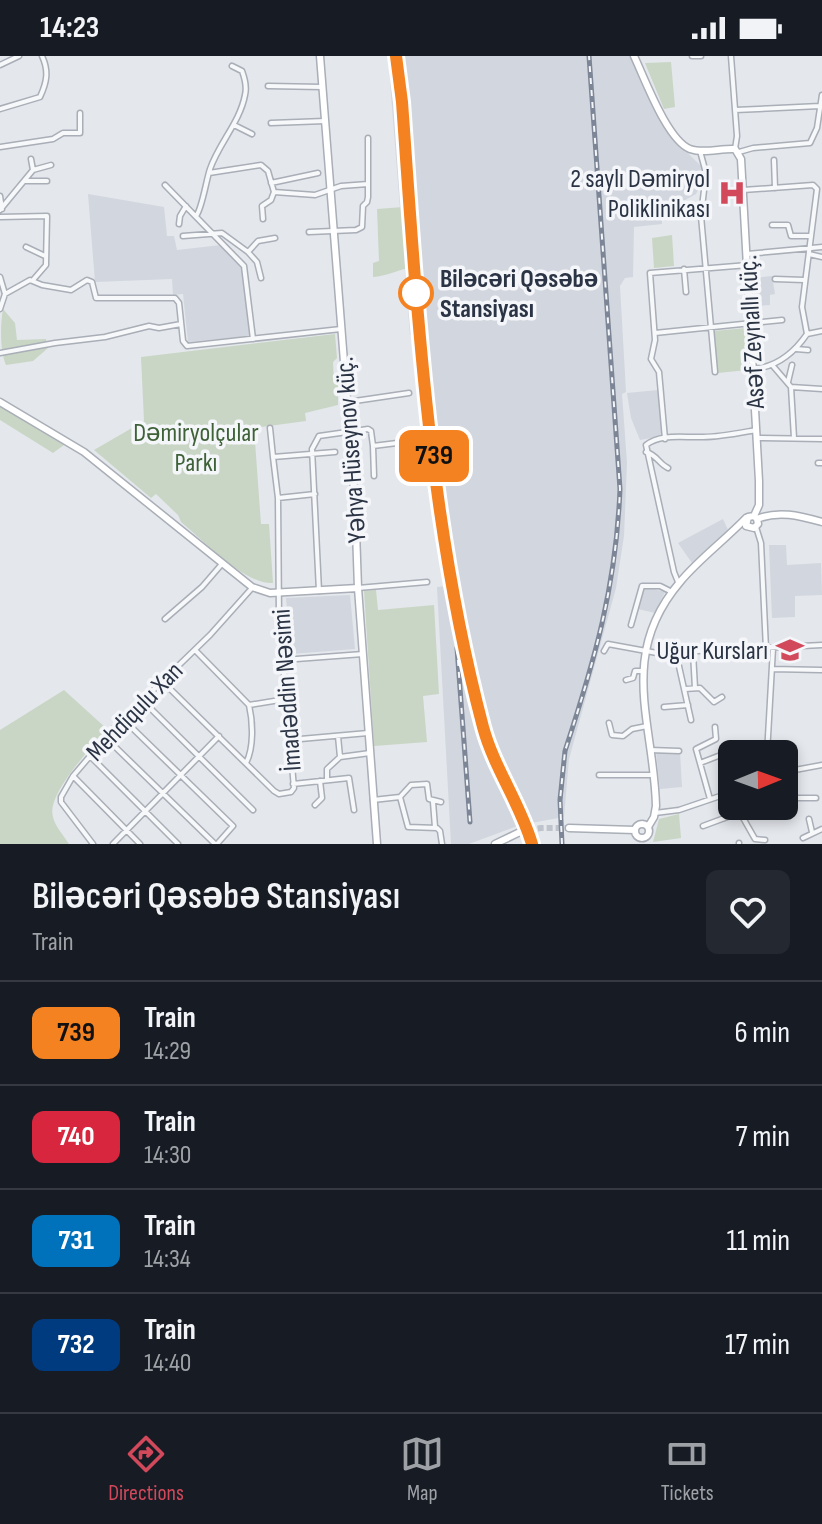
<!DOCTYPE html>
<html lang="en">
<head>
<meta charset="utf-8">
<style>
	:root { --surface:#171b24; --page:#242831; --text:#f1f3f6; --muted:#9ea1a6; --line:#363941; --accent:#d1495b }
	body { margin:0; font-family:"Sofia Sans Condensed",sans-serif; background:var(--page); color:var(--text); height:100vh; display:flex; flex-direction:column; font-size:30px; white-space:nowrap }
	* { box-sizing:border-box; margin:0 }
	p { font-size:26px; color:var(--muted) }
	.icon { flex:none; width:44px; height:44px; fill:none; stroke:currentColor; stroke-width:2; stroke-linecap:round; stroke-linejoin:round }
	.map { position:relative; height:788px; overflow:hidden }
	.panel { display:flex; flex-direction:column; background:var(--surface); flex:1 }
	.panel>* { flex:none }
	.badge { padding:0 16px; border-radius:12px; font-size:28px; line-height:52px }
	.needle { width:52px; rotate:89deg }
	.fabs { position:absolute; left:718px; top:684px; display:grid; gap:16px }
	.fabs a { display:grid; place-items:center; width:80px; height:80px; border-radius:12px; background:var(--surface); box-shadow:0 4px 12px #0003; font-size:40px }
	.map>.badge { position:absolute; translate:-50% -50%; box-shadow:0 0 0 4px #fff }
	.round { display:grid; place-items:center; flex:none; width:84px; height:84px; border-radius:12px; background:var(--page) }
	.overview { display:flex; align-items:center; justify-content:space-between; height:136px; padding:0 32px }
	h1 { font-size:38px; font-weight:600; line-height:60px }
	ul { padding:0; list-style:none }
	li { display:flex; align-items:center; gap:24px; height:104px; padding:0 32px; border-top:2px solid var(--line) }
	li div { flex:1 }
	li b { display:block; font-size:30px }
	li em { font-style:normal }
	li .badge { min-width:88px; font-weight:700; text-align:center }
	.status { display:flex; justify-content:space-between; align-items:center; height:56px; padding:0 40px; background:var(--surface); direction:ltr }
	.status svg { height:22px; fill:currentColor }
	.tab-bar { display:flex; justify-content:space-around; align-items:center; height:112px; border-top:2px solid var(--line); background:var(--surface); font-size:22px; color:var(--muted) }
	.tab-bar a { display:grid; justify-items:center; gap:4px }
	.tab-bar .active { color:var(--accent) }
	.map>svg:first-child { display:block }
</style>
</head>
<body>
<div class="status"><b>14:23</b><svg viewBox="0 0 49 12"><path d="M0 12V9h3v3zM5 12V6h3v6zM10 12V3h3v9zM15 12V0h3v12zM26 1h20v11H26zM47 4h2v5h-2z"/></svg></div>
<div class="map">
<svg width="822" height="788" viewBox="0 0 822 788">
	<rect width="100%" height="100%" fill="#e4e7ec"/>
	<path fill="#d2d6de" d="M 388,0 L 631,0 L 669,79 L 703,112 L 704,122 L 696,138 L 662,157 L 662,168 L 634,171 L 633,221 L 625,222 L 620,230 L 626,336 L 622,338 L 627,407 L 624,480 L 616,532 L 569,703 L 564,761 L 520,769 L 469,788 L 451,788 L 437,531 L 447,530 L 423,343 L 417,279 L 410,279 Z
		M 88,138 L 164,151 L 167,180 L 174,180 L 177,194 L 221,189 L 239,207 L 244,217 L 250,280 L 188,286 L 183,238 L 173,239 L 172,223 L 95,226 Z
		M 772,220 L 775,238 L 770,239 L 770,249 L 755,250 L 753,222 Z
		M 658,334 L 662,380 L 640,384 L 631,362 L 627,337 Z
		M 723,463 L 728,474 L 692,507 L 678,487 Z
		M 769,489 L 786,489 L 787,509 L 821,507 L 822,539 L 795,540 L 795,561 L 772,562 Z
		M 647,531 L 665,536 L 655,557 L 638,553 L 644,532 Z
		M 350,539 L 355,593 L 291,598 L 286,542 Z
		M 656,696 L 680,696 L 682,731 L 660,733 Z"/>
	<path fill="#c9d6c5" d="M 671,6 L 675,51 L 664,53 L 645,7 Z
		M 403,151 L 408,212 C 395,215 387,220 373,221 L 373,207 L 379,205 L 377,153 Z
		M 672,179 L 674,210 L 654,212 L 652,182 Z
		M 3,253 L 15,267 L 17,284 L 46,283 L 48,292 L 33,305 L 6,309 C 0,295 0,271 3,253 Z
		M 746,272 L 747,314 L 718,317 L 714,275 Z
		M 335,278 L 337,302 L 333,306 L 334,325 L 338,326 L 338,349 L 305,357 L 306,365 L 254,372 L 261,468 L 269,468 L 273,527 C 245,529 203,484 181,466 L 178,459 L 156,438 L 151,442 L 94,394 L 144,365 L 141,301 Z
		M 0,350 L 64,389 L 53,397 L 0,364 Z
		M 376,534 L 378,554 L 434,549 L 439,638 L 423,640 L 427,686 L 374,690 L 364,535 Z
		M 64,634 L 107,673 C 93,690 46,738 53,761 C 55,770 64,780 69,788 L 0,788 L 0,674 Z
		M 679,758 L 681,782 L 653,786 L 659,763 Z"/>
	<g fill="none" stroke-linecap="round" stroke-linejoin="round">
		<path stroke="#bfc3cb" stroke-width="6" stroke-dasharray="6 3" stroke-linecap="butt" d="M 520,776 L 541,772 L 569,772"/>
		<g stroke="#a9aeb7" stroke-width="7">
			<path id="street" d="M 692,0 L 701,0
				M 731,0 L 737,80 L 735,93
				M 0,9 L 19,0
				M 268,30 L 322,31
				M 0,53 L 40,41 C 47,26 49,15 42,0
				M 735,54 L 820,50
				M 271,67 L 325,65
				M 234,69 L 252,78
				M 0,91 L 53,83 L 63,77 L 80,77 L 80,57
				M 700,95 L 706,117 L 701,160 L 715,316
				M 739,96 L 753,92 L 810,87 L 817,72 L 822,39
				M 31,103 L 33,114
				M 774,104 L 775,132
				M 209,117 L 261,109 L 268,115 L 274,136 L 315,139 L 341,130 L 368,128
				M 24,125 L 47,125
				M 271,127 L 318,117
				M 165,129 L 244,210 L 253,283
				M 743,134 L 813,129 L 817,133 L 802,251 L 807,278
				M 0,140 L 2,153
				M 0,154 L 33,114 L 51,109
				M 196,160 C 202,153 206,125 210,113 C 219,87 240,66 245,39 C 247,31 245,23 242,15 L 232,10
				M 0,161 L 47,160 L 46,209 L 33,224
				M 263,163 L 262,150 L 271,144 L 274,136
				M 179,168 L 180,160 L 186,150
				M 772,169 L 788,169 L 791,180 L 810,180
				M 309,176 L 356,174 L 362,171 L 363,150 L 367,146 L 368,141 L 368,82
				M 183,180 L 222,177 L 248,196 L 257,206 L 261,222
				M 26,191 L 45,200
				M 248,196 L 258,185 L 275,182
				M 747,198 L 822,191
				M 809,198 L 822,201
				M 684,213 L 686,236
				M 0,221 L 5,238 L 0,253
				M 775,223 L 804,224
				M 5,238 L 30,224 L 42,229 L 71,234 L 87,224 L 92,226 L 96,242 L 175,242 L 179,247 L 183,285 L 187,290 L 341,273
				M 655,277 L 782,264
				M 796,293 L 808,294
				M 0,297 L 55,287 L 105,281 L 149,270 L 159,272 L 181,268
				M 773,310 L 791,331 L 794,382
				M 753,313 C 777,311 794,297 807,278 L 822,275
				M 788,326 L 792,309
				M 791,331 L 822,333
				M 348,346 L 409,337
				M 270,372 L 273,401
				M 756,382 L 822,383
				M 665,383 L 659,316 L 651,303 L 655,284 L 650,217 L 748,209
				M 401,387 L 404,417
				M 373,390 L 374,420
				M 646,396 C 657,399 659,408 668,412
				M 818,407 L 822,407
				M 278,442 L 315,438
				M 756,471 L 761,487 L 766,593
				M 678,526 L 674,516 L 646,389 C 661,377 685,382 703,381 C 721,381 739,377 756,374
				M 358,532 L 427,526
				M 319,535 L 312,393 L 319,380 L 368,373 L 371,375 L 373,390 L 413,385
				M 165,563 L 202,531 L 221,509
				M 631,569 L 642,530 L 660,530 L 672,536
				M 195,594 L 249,649 C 253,666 254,692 246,707
				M 604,595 L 608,588 L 657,597 L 822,589
				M 676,597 L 691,664
				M 693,597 L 695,632
				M 283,604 L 363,598
				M 772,613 L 821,614
				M 626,624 L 633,622 L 635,615 L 642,615
				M 162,625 L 274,735 L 279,738 L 291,736 L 294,732 L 279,562 L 278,442 L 273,401 L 335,396
				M 685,633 L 700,632 L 714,646 L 722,641
				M 142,644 L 253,754
				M 249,649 L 286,643
				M 664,651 L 688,649
				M 123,663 L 233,770 L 217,788
				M 609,667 L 612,679 L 623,680 L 632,673 L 647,670
				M 338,680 L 340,701
				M 106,682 L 215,788
				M 289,684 L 368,677
				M 650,694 L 679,695
				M 767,698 L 773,592
				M 90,700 L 178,788
				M 700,707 L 726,697
				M 784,716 L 822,709
				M 599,719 L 653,719
				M 73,720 L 140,788
				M 725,723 L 728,736
				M 327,724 L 327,713 L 340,701 L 370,697
				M 293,728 L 349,722 L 354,754
				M 400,741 L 411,729 L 427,728 L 429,743 L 441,746
				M 784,742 L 816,742
				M 785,742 L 788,756
				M 710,743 L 696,693 L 716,683 L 715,671
				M 373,744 L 400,741 L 408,771 L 437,772 L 440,775 L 442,788
				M 433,746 L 435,771
				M 315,749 L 322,742 L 320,725
				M 728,749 L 730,760
				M 741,750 L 742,760
				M 655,757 L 679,754 L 732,736
				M 809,763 L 812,776
				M 703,770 L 730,760 L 742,760 L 755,783 L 765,784
				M 803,782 L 822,773
				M 739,787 L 739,788
				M 93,788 L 61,746 L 61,741 L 73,720 L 114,672 L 210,579 L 252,532
				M 113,788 L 219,680"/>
		</g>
		<g stroke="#a9aeb7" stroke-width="9">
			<path id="secondary" d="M 320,0 L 355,446 L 358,532 L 377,788
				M 634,0 C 645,23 667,84 690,93 C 704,98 721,92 735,93 L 741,103 L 759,425 L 759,449 L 754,460
				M 0,346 L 84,396 L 252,531 L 270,537 L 358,532
				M 757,463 L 758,468 L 754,472 L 746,470 L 748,461 L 754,460 L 757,463 C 779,454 800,460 822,466
				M635 775a7 7 0 1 1 14 0a7 7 0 1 1-14 0Z
				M 648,771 L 654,761 L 656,750 C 654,667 617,600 680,526 C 699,503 725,484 746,462
				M 569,772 L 635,774
				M 495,788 L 520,776"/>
		</g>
		<use href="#street" stroke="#f7f8fa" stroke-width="4"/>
		<use href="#secondary" stroke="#fff" stroke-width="6"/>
		<g stroke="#7d8696" stroke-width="5">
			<path id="rail" d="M 396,0 L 402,46 C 418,255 430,467 483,671 C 494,713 520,747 532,788
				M 457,592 L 470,766
				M 562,788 L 560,744 L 565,695 C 595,603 616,531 620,433 L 589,0"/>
		</g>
		<use href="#rail" stroke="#f4f6f9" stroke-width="2" stroke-dasharray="6" stroke-linecap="butt"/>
	</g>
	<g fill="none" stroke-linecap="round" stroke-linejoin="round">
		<g stroke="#fff" stroke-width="18">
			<path id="line" d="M 396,0 L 402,46 C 417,255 429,467 483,671 C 494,712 520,747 532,788"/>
		</g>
		<use href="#line" stroke="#f58220" stroke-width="12"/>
	</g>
	<defs>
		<g id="hospital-bare" transform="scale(2.16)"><path d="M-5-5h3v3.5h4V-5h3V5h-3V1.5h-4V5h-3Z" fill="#d1495b" stroke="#f4f6f9" stroke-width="2.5" paint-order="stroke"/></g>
		<g id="university-bare" transform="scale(2.16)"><path d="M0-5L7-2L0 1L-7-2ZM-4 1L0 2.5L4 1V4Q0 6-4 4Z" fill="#d1495b" stroke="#f4f6f9" stroke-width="2.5" paint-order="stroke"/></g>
	</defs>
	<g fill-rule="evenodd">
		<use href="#hospital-bare" x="732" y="137"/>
		<use href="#university-bare" x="790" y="594"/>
	</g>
	<circle fill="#fff" stroke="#f58220" stroke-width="4" cx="416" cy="237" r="16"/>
	<g text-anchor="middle" stroke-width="7" stroke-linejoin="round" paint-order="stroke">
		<g font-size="26" fill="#2b3445" stroke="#f4f6f9" text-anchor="end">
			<text x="710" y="131">2 saylı Dəmiryol<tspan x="710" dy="30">Poliklinikası</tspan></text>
			<text x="768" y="603">Uğur Kursları</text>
		</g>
		<g font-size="26" font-weight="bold" fill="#2b3445" stroke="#f4f6f9" text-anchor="start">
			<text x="440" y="231">Biləcəri Qəsəbə<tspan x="440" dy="30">Stansiyası</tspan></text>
		</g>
		<g font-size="26" fill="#2b3445" stroke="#f4f6f9">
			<text transform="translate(751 276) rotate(-93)" y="9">Asəf Zeynallı küç.</text>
			<text transform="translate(350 394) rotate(-94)" y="9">Yəhya Hüseynov küç.</text>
			<text transform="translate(286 634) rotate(-94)" y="9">İmadəddin Nəsimi</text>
			<text transform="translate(134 655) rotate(-46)" y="9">Mehdiqulu Xan</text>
		</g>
		<g font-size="26" fill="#3f6138" stroke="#f4f6f9">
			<text x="196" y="385">Dəmiryolçular<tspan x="196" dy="30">Parkı</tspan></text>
		</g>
	</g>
</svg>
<div class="fabs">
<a><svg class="needle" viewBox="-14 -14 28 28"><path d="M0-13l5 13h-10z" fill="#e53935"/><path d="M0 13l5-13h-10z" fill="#9ea1a6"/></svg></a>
</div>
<b class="badge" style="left:434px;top:400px;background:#f58220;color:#111">739</b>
</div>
<section class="panel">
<div class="overview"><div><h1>Biləcəri Qəsəbə Stansiyası</h1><p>Train</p></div><a class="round"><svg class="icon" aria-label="heart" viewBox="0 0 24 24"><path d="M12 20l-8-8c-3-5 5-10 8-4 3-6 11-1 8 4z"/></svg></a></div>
<ul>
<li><span class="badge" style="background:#f58220;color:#111">739</span><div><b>Train</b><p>14:29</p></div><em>6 min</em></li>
<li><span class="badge" style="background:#d7263d;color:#fff">740</span><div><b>Train</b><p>14:30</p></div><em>7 min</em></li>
<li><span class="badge" style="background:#0072bc;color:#fff">731</span><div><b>Train</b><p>14:34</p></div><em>11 min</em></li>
<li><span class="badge" style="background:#003b80;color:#fff">732</span><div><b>Train</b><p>14:40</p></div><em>17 min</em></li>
</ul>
</section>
<nav class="tab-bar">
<a class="active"><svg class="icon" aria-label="directions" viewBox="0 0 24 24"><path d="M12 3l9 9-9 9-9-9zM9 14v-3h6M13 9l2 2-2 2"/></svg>Directions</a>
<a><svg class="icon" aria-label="map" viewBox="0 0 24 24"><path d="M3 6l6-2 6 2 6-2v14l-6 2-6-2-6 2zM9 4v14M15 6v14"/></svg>Map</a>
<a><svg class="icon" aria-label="tickets" viewBox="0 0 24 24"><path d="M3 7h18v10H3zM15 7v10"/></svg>Tickets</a>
</nav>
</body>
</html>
